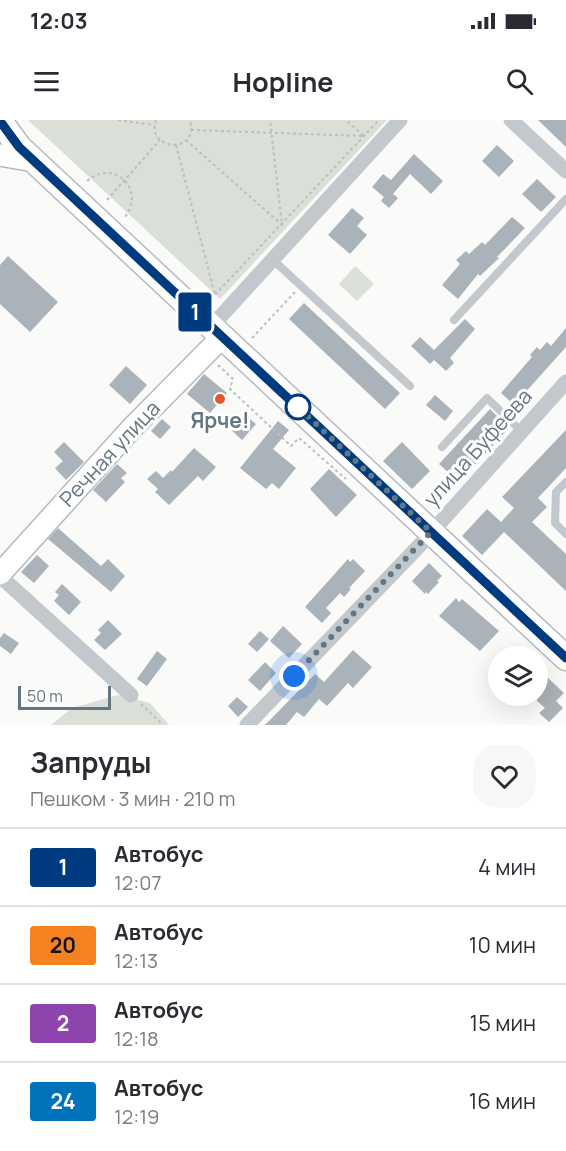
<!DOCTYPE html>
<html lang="ru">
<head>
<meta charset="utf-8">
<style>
	:root { --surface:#fff; --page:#f7f7f7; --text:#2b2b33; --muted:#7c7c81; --line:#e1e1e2 }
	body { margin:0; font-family:Manrope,sans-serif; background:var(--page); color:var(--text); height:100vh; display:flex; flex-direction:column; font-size:22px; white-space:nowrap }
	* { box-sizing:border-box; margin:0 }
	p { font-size:20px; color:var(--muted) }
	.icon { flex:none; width:33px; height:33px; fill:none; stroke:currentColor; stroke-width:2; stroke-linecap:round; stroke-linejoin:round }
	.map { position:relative; height:605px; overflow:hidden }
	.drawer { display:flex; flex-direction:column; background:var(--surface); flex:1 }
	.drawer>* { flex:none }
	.badge { padding:0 12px; border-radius:4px; font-size:21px; line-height:39px }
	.buttons { position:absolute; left:488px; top:526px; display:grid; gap:12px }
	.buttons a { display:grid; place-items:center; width:60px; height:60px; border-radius:50%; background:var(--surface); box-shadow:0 6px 24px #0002; font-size:30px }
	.scale { position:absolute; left:18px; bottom:15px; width:93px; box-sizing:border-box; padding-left:6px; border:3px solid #657683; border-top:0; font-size:16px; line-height:21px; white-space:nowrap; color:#657683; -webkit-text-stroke:4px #fff; paint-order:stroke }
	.you { position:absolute; width:30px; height:30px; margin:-15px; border:4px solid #fff; border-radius:50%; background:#1a73e8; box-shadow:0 0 0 9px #1a73e833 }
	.map>.badge { position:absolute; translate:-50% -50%; box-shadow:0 0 0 3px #fff }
	.round { display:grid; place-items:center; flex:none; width:63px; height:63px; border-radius:24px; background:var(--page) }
	.head { display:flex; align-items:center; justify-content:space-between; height:102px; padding:0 30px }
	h1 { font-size:28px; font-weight:700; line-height:45px }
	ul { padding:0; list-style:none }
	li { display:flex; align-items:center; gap:18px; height:78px; padding:0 30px; border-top:2px solid var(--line) }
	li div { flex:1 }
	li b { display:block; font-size:22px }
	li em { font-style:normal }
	li .badge { min-width:66px; font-weight:700; text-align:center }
	.status { display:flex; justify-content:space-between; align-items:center; height:42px; padding:0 30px; background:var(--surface); direction:ltr }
	.status svg { height:16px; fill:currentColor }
	header { display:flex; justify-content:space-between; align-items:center; height:78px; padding:0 30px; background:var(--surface); font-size:27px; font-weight:700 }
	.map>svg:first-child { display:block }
</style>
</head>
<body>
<div class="status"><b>12:03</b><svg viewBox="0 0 49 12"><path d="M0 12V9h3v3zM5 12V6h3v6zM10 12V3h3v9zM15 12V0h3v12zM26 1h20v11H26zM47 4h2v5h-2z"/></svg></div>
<header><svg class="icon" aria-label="menu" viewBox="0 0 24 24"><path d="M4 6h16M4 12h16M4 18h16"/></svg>Hopline<svg class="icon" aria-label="search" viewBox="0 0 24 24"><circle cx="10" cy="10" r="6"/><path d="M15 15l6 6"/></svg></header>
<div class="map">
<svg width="566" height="605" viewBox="0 0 566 605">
	<rect width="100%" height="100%" fill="#fafaf8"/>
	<path fill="#dadfd7" d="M 28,0 L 387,0 L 220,179 Z
		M 355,146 L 374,164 L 357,181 L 339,164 Z
		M 118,575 L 150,583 L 169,605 L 51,605 L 72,588 Z"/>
	<path fill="#aab3b9" d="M 538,0 L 566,0 L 566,27 Z
		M 497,25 L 514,41 L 499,57 L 482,41 Z
		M 414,34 L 443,61 L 431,74 L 410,54 L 393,74 L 398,78 L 389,88 L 381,81 L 384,77 L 372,67 L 383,54 L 391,60 Z
		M 537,59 L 556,77 L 541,92 L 522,74 Z
		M 352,88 L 364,98 L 357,106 L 367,115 L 350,134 L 328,115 Z
		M 512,97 L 525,108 L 497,137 L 499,138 L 480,156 L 478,154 L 458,179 L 442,165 L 460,144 L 456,140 L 466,131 L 469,134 L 482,122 L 485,125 Z
		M 8,136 L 58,182 L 30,212 L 0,184 L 0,145 Z
		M 304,183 L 400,273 L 385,289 L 289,199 Z
		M 465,199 L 475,209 L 450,238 L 454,243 L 446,251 L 434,240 L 430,244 L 411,226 L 420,217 L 434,230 Z
		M 566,208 L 566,227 L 514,285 L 501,273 L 532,237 L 530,235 L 537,227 L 540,230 L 547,222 L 551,226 Z
		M 126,246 L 147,265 L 130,284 L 109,265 Z
		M 204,254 L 227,273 L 210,293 L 187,274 Z
		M 435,275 L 453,291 L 445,301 L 426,285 Z
		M 490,289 L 509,308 L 459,362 L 439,344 Z
		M 243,293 L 256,304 L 242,320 L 229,308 Z
		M 162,299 L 171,307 L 160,319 L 151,311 Z
		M 278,301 L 289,310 L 273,329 L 296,348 L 279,369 L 272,363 L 266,369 L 240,348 Z
		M 566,310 L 566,348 L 538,378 L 547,387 L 532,402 L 566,434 L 566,471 L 504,412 L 482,435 L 462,416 L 487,389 L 501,402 L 514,388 L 502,377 Z
		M 64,322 L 84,342 L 66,360 L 55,348 L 63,341 L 54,332 Z
		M 402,322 L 430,351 L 412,369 L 383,341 Z
		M 194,328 L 216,347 L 203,361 L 198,356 L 169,385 L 155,372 L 158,369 L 147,359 L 156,351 L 163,358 L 171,350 L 172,352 Z
		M 117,344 L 127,353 L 121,358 L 125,362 L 106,382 L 93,370 Z
		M 329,349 L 357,375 L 336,397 L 310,369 Z
		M 58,408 L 101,446 L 108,439 L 125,456 L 111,472 L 48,419 Z
		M 37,435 L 49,446 L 34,463 L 21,452 Z
		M 348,439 L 350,442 L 353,439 L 365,451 L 349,468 L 351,469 L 344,477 L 340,473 L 326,488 L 331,493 L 322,503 L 305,487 Z
		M 429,443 L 442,456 L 437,461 L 439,462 L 428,474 L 426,472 L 425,474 L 412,461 Z
		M 62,464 L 81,482 L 69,495 L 54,481 L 59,475 L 55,472 Z
		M 456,478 L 459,482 L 462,479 L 499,511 L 480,531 L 439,496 Z
		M 108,500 L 122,514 L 105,530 L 94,520 L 101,513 L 98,510 Z
		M 283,506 L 302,524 L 289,538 L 270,521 Z
		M 260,511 L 269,519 L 257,532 L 248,524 Z
		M 4,513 L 19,523 L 11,534 L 0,526 L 0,518 Z
		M 353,530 L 372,547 L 353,568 L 348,563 L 327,586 L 319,579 L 304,597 L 297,592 L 286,605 L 265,605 L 315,554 L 324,562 Z
		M 157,531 L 167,539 L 147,566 L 137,559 Z
		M 265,542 L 276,553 L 260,571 L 248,560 Z
		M 546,556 L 564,573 L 556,581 L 563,588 L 549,602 L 539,593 L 545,588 L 537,581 L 537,566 Z
		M 237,577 L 248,587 L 238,597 L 228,586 Z"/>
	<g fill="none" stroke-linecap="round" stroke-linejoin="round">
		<g stroke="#b3babf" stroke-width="24">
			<path id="secondary" d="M 0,35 L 34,41
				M 0,454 L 131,309 L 222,217"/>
		</g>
		<g stroke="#b5babe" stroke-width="27">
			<path id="primary" d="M 0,1 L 19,27 L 34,41 L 566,538"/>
		</g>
		<path stroke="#bbbfc2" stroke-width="2" stroke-dasharray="3 3" stroke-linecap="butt" d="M 118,0 L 154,5
			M 156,0 C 146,32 200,34 190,0
			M 191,10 L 364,16 L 346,0
			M 186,20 L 282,105 L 270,0
			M 176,25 L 215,175
			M 87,61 C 114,38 146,69 125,97
			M 107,80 L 160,20
			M 211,179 L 379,0
			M 252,218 L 295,172
			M 218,245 L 233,259 L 230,269 L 291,326 L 299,318 L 346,359
			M 141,584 L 163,605"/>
		<path stroke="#c3c8cc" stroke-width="8" d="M 273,140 L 410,266
			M 454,200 L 566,79
			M 442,327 L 487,278 L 521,311
			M 566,362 L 556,372 L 555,403 L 566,414"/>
		<path stroke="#c3c8cc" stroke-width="15" d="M 511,0 L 566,51
			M 211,207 L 400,0
			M 0,456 L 131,575
			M 247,605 L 420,425 L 566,262"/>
		<use href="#secondary" stroke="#fff" stroke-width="21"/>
		<use href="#primary" stroke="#fff" stroke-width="24"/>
	</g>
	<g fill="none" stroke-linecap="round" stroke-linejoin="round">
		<g stroke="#fff" stroke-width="14">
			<path id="line" d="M 0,1 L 19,27 L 34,41 L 566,538"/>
		</g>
		<use href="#line" stroke="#003b80" stroke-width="9"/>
		<path stroke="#657683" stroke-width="6" stroke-dasharray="0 10.8" d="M 294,556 L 431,412 L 298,287"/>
	</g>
	<circle fill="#e4572e" stroke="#fff" stroke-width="2" cx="220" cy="279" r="6"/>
	<circle fill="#fff" stroke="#003b80" stroke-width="3" cx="298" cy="287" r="12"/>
	<g text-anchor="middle" stroke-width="6" stroke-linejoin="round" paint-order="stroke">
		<g font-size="21" font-weight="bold" fill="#657683" stroke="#fff">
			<text x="220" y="308">Ярче!</text>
		</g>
		<g font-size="21" fill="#657683" stroke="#fff">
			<text transform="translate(478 328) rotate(-48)" y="7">улица Буфеева</text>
			<text transform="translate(110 334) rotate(-47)" y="7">Речная улица</text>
		</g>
	</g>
</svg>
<div class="buttons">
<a><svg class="icon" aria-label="layers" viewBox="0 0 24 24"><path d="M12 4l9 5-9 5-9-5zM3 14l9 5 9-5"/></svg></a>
</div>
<div class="scale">50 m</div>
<div class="you" style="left:294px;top:556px"></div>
<b class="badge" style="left:195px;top:192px;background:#003b80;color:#fff">1</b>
</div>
<section class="drawer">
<div class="head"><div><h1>Запруды</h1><p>Пешком · 3 мин · 210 m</p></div><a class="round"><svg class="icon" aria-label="heart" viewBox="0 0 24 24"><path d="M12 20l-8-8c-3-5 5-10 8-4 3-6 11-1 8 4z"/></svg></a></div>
<ul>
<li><span class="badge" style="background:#003b80;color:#fff">1</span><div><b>Автобус</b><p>12:07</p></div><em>4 мин</em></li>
<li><span class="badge" style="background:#f58220;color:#111">20</span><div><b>Автобус</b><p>12:13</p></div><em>10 мин</em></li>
<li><span class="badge" style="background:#8e44ad;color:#fff">2</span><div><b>Автобус</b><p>12:18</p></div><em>15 мин</em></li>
<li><span class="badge" style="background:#0072bc;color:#fff">24</span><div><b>Автобус</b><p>12:19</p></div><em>16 мин</em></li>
</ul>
</section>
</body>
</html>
